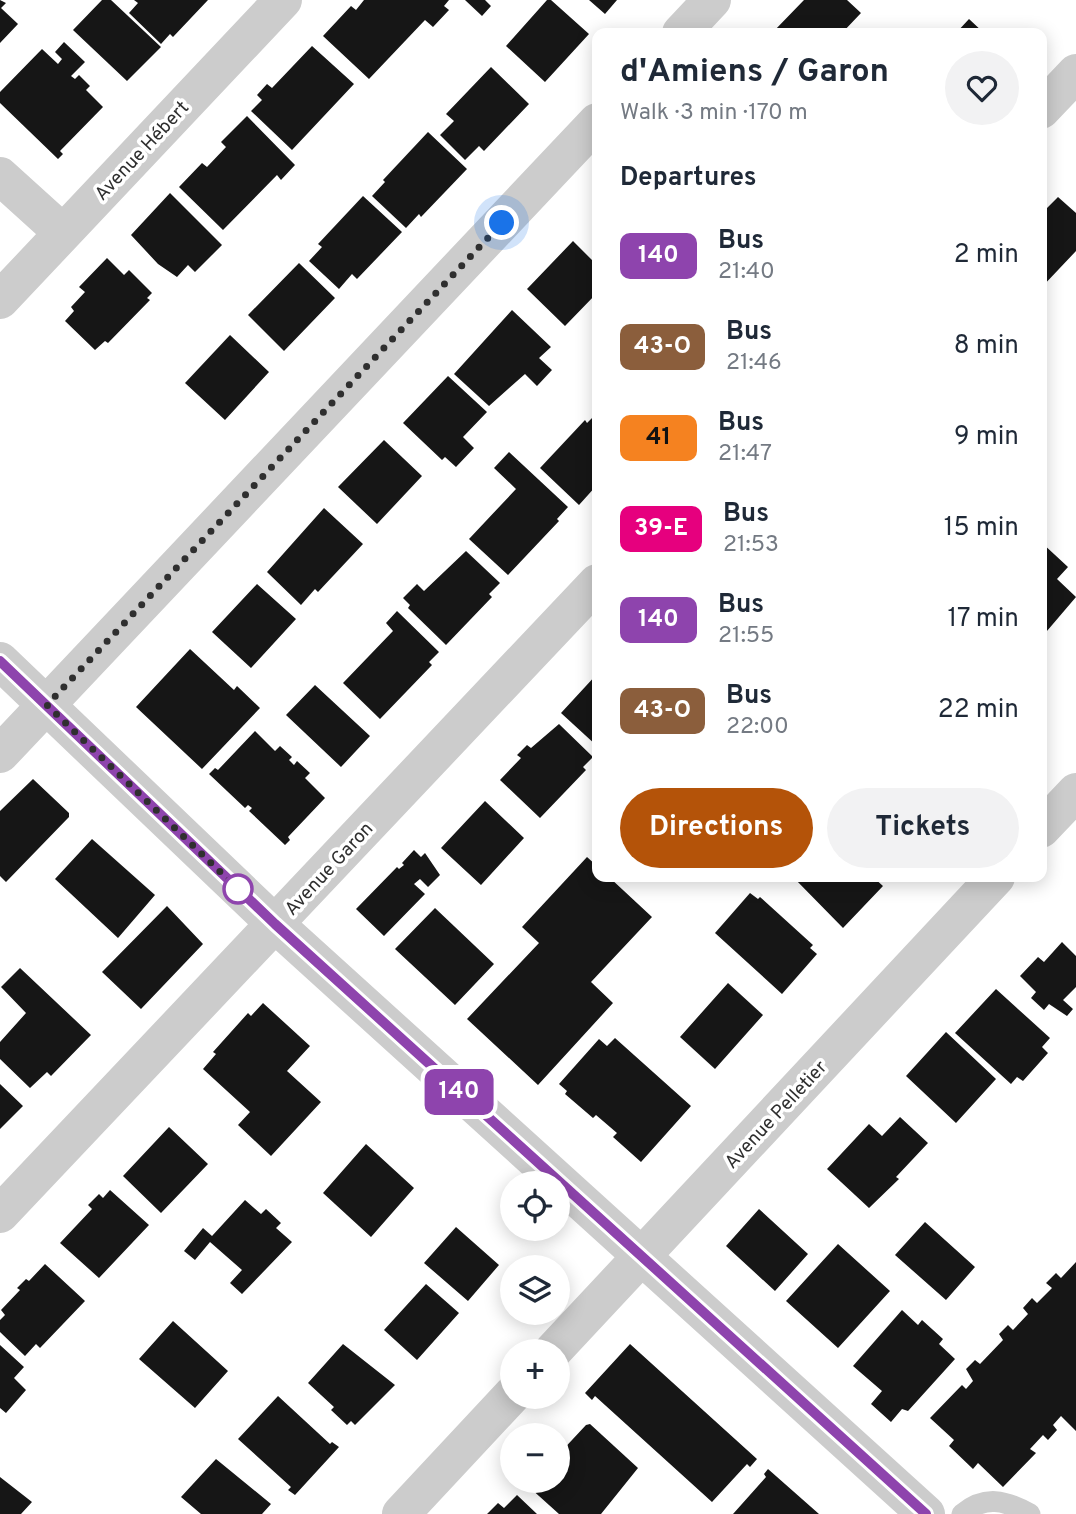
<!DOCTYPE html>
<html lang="en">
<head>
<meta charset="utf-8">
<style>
	:root { --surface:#fff; --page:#f2f2f3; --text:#1f2937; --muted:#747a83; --accent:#b45309 }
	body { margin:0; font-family:Overpass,sans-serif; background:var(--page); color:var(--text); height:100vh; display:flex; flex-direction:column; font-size:26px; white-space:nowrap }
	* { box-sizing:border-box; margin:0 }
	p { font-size:23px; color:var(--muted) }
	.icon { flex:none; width:38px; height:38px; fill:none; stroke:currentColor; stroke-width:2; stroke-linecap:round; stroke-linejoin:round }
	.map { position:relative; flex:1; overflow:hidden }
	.details { position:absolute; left:592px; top:28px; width:455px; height:854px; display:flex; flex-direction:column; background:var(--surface); border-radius:14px; box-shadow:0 4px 18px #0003 }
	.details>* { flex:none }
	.badge { padding:0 14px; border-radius:10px; font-size:24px; line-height:46px }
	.controls { position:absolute; left:500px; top:1171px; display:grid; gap:14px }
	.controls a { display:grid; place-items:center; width:70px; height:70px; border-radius:50%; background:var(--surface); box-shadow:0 4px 18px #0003; font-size:35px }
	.you { position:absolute; width:35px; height:35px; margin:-18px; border:5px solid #fff; border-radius:50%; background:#1a73e8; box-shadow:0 0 0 10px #1a73e833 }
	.map>.badge { position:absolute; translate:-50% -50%; box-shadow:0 0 0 4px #fff }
	h2 { padding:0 28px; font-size:26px; line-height:63px }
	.round { display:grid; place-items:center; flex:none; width:74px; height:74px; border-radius:37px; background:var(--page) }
	.headline { display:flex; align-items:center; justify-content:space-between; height:119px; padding:0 28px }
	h1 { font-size:33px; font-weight:700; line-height:52px }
	.cta { display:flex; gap:14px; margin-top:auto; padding:14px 28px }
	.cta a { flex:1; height:80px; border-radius:42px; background:var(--accent); color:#fff; font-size:28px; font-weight:700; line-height:80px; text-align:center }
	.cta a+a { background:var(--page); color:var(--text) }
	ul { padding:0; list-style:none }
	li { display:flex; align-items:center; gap:21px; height:91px; padding:0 28px }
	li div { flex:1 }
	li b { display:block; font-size:26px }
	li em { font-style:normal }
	li .badge { min-width:77px; font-weight:700; text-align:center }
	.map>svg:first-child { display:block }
</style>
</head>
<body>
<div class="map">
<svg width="1076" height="1514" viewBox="0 0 1076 1514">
	<rect width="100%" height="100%" fill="#fff"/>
	<path fill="#161616" d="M 0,0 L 6,3 L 1,8 L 18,24 L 0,43 Z
		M 102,0 L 111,0 L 161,47 L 127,81 L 73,30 Z
		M 134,0 L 208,0 L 173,37 L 170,34 L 161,44 L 129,13 L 138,3 Z
		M 364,0 L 449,0 L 444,6 L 449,10 L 433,27 L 425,20 L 369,79 L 323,36 L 351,6 L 356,10 Z
		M 465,0 L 485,0 L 491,6 L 482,16 Z
		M 547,0 L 551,0 L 589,34 L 545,82 L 506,46 Z
		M 589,0 L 617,0 L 605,14 Z
		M 804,0 L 847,0 L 861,13 L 842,33 L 772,33 Z
		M 969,19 L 984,33 L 956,33 Z
		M 64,42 L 85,62 L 71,76 L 75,79 L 79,75 L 90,86 L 86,90 L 103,107 L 60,151 L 63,154 L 58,159 L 0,103 L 0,92 L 42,49 L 58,64 L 62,59 L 55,52 Z
		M 312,46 L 354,84 L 292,150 L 251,111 L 262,100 L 257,95 L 267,84 L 272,88 Z
		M 491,67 L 529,104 L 484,151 L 479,146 L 465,160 L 440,135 L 454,121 L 446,114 Z
		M 247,116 L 295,165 L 281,180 L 277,175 L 223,230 L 179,187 L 202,163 L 207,167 L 226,147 L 221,142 Z
		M 428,132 L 467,169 L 421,217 L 419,214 L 406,228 L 372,196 L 385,182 L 383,180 Z
		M 170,193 L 222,245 L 195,272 L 188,265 L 177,277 L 158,264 L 131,235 Z
		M 363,196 L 402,232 L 357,279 L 352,274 L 339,289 L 309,261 L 322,247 L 318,244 Z
		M 1058,197 L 1076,213 L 1076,251 L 1041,288 L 1041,208 L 1044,205 L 1047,208 Z
		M 573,241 L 597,265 L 597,293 L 565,326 L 527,289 Z
		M 107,258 L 124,275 L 129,270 L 152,293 L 147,298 L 150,300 L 108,343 L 105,341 L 95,350 L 65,321 L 74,311 L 71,307 L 85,292 L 79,287 Z
		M 299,263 L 335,298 L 284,351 L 248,315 Z
		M 512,310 L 551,347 L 539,358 L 552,370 L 537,386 L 525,374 L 489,406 L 454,374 Z
		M 230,335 L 269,372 L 225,420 L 185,383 Z
		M 448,376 L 487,412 L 463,437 L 474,448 L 456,467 L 445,457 L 442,460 L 403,423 Z
		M 597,413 L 597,485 L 579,505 L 540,468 L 585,420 L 587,423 Z
		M 384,440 L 422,476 L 377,524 L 338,487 Z
		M 509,452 L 568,507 L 557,519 L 559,521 L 508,575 L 469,539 L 516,489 L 494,468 Z
		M 324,508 L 363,544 L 318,592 L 315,589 L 301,605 L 267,572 Z
		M 1041,542 L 1068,567 L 1057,579 L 1076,597 L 1041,638 Z
		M 466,551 L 500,583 L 489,594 L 492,597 L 446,645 L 408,608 L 410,605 L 403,598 L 417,584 L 424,591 Z
		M 257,584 L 296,619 L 251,668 L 212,632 Z
		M 397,611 L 439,652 L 429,662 L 432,665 L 380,719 L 343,683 L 393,631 L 386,623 Z
		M 190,649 L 234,690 L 237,686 L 260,708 L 202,769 L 136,707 Z
		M 597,674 L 597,746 L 561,713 Z
		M 315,685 L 370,736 L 341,767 L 286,715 Z
		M 559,724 L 593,757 L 583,767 L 586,770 L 540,818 L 500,780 L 521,758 L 517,755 L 527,745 L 531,748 Z
		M 255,731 L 275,751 L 280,746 L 292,757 L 289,760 L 294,765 L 297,761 L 310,773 L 305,778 L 325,798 L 288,837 L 290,840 L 285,845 L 249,811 L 252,808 L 248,805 L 245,808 L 209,774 L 215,768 L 218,770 Z
		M 33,779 L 69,813 L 69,817 L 6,882 L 0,876 L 0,811 Z
		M 485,801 L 524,838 L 481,885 L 441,848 Z
		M 92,839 L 155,895 L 118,938 L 55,879 Z
		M 414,850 L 421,857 L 425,853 L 440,875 L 428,887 L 420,879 L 414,884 L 425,894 L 384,936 L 356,909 L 397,867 L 399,869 L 404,865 L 402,863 Z
		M 587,857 L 597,866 L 597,877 L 609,877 L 652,917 L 591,982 L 613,1003 L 538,1085 L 467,1019 L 539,943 L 522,927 Z
		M 793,877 L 873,877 L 883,886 L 843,928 Z
		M 750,893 L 758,899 L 760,897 L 813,945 L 810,948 L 817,954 L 782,994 L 715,933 Z
		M 167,906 L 203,944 L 141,1009 L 102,972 Z
		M 435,908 L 494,964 L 455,1005 L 395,949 Z
		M 1062,942 L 1076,956 L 1076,987 L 1063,1000 L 1073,1009 L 1067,1016 L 1049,1004 L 1044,1010 L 1031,998 L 1036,992 L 1020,976 L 1038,957 L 1044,962 Z
		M 20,968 L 91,1035 L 51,1076 L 47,1072 L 30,1088 L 0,1059 L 0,1042 L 26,1013 L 1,987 Z
		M 728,983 L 763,1015 L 715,1069 L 680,1037 Z
		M 996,989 L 1050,1038 L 1042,1047 L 1048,1053 L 1023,1081 L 1017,1077 L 1011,1084 L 955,1033 Z
		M 263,1003 L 310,1046 L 287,1071 L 321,1102 L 271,1156 L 238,1125 L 250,1112 L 203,1069 L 216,1054 L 213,1052 L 248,1013 L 251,1016 Z
		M 946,1032 L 996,1079 L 956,1123 L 906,1076 Z
		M 615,1038 L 691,1106 L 641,1162 L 613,1137 L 617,1133 L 596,1115 L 593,1118 L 565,1094 L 567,1091 L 559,1084 L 599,1039 L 607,1046 Z
		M 0,1084 L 23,1106 L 0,1129 Z
		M 900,1117 L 928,1143 L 896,1177 L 899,1179 L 869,1208 L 827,1169 L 869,1124 L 882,1136 Z
		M 169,1127 L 208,1164 L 161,1213 L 123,1176 Z
		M 366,1144 L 414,1188 L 371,1237 L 323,1193 Z
		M 110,1190 L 149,1225 L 99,1278 L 60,1243 L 92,1209 L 88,1205 L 99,1194 L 103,1198 Z
		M 245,1200 L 261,1214 L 266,1209 L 281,1223 L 276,1228 L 292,1242 L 242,1294 L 230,1283 L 242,1270 L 210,1242 L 195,1260 L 184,1251 L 203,1228 L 212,1236 Z
		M 759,1209 L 808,1254 L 775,1291 L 726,1246 Z
		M 925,1222 L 975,1267 L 946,1300 L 895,1255 Z
		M 456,1227 L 499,1265 L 468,1301 L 424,1263 Z
		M 838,1244 L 890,1291 L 838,1348 L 786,1301 Z
		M 1076,1262 L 1076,1431 L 1061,1416 L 1053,1425 L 1057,1430 L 1048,1440 L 1043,1435 L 1030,1449 L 1036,1453 L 1003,1487 L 978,1463 L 973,1469 L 949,1446 L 954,1440 L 930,1418 L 962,1385 L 966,1389 L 973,1381 L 966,1369 L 975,1360 L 980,1364 L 1003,1340 L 999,1334 L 1008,1325 L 1013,1330 L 1028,1314 L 1023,1308 L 1032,1298 L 1037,1303 L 1052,1288 L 1046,1283 L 1056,1273 L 1061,1278 Z
		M 45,1264 L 85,1301 L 40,1348 L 36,1344 L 25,1356 L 0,1332 L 0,1320 L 5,1315 L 1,1310 L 20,1290 L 17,1288 L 26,1279 L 29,1281 Z
		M 426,1284 L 459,1313 L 417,1360 L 384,1330 Z
		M 902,1310 L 918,1325 L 922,1320 L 943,1339 L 939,1344 L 955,1359 L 908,1411 L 902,1409 L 891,1422 L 871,1404 L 882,1391 L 853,1366 Z
		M 173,1321 L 228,1371 L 195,1408 L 139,1359 Z
		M 343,1344 L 395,1385 L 355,1425 L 351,1421 L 347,1425 L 331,1410 L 334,1407 L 308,1383 Z
		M 630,1344 L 757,1459 L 750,1467 L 747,1464 L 712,1502 L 595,1396 L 592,1400 L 585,1393 Z
		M 0,1345 L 24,1367 L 14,1378 L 26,1390 L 6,1413 L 0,1408 Z
		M 278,1396 L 330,1444 L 332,1442 L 339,1447 L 295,1495 L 288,1490 L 291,1487 L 238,1439 Z
		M 590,1424 L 638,1468 L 601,1514 L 559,1514 L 529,1487 L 535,1480 L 558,1480 L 558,1455 L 586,1425 Z
		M 216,1459 L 271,1504 L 262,1514 L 201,1514 L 181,1497 Z
		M 768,1469 L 819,1514 L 733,1514 L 766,1477 L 764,1474 Z
		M 0,1477 L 32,1502 L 21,1514 L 0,1514 Z
		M 517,1495 L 537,1514 L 487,1514 L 498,1503 L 504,1508 Z"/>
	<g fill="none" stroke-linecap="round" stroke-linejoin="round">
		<path stroke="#ccc" stroke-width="21" d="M 962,1514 C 985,1495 1005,1500 1030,1514"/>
		<path stroke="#ccc" stroke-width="38" d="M 681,33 L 712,0
			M 1041,110 L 1076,73
			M 0,176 L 63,233
			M 0,300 L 283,0
			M 0,661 L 275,924 L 926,1514
			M 0,754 L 597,122
			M 1041,829 L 1076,792
			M 0,1214 L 597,583
			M 553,1351 L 996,877
			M 401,1514 L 513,1394"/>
	</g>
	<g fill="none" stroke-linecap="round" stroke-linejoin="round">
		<g stroke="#fff" stroke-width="16">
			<path id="line" d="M 0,661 L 275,924 L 926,1514"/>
		</g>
		<use href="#line" stroke="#8e44ad" stroke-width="10"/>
		<path stroke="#2f2f2f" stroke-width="7" stroke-dasharray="0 12.6" d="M 238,889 L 47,705 L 502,223"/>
	</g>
	<circle fill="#fff" stroke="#8e44ad" stroke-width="3.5" cx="238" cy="889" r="14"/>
	<g text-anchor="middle" stroke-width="7" stroke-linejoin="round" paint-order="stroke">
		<g font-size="19" fill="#2f2f2f" stroke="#fff">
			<text transform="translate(141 150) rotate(-47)" y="7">Avenue Hébert</text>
			<text transform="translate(328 868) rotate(-47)" y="7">Avenue Garon</text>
			<text transform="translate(775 1114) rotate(-47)" y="7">Avenue Pelletier</text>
		</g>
	</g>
</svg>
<div class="controls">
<a><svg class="icon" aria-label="locate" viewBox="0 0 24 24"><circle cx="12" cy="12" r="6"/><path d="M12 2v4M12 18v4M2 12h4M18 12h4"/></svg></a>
<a><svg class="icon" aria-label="layers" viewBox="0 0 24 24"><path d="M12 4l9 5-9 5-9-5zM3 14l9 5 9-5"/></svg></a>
<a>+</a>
<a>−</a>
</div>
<div class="you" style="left:502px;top:223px"></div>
<b class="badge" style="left:459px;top:1092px;background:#8e44ad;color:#fff">140</b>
<section class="details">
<div class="headline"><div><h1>d'Amiens / Garon</h1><p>Walk · 3 min · 170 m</p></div><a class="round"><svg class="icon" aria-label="heart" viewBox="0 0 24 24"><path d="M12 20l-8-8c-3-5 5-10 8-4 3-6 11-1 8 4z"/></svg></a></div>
<h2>Departures</h2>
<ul>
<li><span class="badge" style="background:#8e44ad;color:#fff">140</span><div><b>Bus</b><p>21:40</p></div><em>2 min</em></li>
<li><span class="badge" style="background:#8b5e3c;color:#fff">43-O</span><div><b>Bus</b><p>21:46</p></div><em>8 min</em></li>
<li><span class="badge" style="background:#f58220;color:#111">41</span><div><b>Bus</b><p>21:47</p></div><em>9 min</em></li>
<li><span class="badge" style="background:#e6007e;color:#fff">39-E</span><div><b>Bus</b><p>21:53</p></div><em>15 min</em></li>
<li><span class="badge" style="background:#8e44ad;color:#fff">140</span><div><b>Bus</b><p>21:55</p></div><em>17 min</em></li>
<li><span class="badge" style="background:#8b5e3c;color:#fff">43-O</span><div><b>Bus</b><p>22:00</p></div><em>22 min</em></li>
</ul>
<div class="cta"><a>Directions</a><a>Tickets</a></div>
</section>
</div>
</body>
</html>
